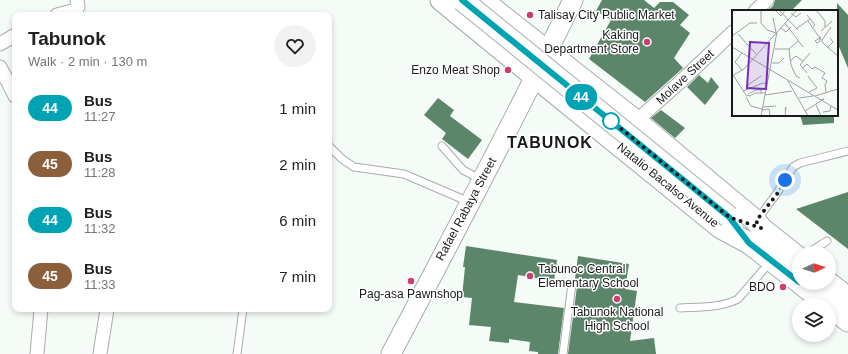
<!DOCTYPE html>
<html lang="en">
<head>
<meta charset="utf-8">
<style>
	:root { --surface:#fff; --page:#f2f2f2; --text:#202124; --muted:#757577 }
	body { margin:0; font-family:Helvetica,sans-serif; background:var(--page); color:var(--text); height:100vh; display:flex; flex-direction:column; font-size:15px; white-space:nowrap }
	* { box-sizing:border-box; margin:0 }
	p { font-size:13px; color:var(--muted) }
	.icon { flex:none; width:22px; height:22px; fill:none; stroke:currentColor; stroke-width:2; stroke-linecap:round; stroke-linejoin:round }
	.map { position:relative; flex:1; overflow:hidden }
	.details { position:absolute; left:12px; top:12px; width:320px; height:300px; display:flex; flex-direction:column; background:var(--surface); border-radius:8px; box-shadow:0 2px 6px #0003 }
	.details>* { flex:none }
	.badge { padding:0 8px; border-radius:13px; font-size:14px; line-height:26px }
	.needle { width:26px; rotate:86deg }
	.buttons { position:absolute; left:792px; top:246px; display:grid; gap:8px }
	.buttons a { display:grid; place-items:center; width:44px; height:44px; border-radius:50%; background:var(--surface); box-shadow:0 2px 6px #0003; font-size:20px }
	.you { position:absolute; width:20px; height:20px; margin:-10px; border:3px solid #fff; border-radius:50%; background:#1a73e8; box-shadow:0 0 0 6px #1a73e833 }
	.map>.badge { position:absolute; translate:-50% -50%; box-shadow:0 0 0 2px #fff }
	.round { display:grid; place-items:center; flex:none; width:42px; height:42px; border-radius:21px; background:var(--page) }
	.headline { display:flex; align-items:center; justify-content:space-between; height:68px; padding:0 16px }
	h1 { font-size:19px; font-weight:600; line-height:30px }
	ul { padding:0; list-style:none }
	li { display:flex; align-items:center; gap:12px; height:56px; padding:0 16px }
	li div { flex:1 }
	li b { display:block; font-size:15px }
	li em { font-style:normal }
	li .badge { min-width:44px; font-weight:700; text-align:center }
	.map>svg:first-child { display:block }
</style>
</head>
<body>
<div class="map">
<svg width="848" height="354" viewBox="0 0 848 354">
	<rect width="100%" height="100%" fill="#f5fbf7"/>
	<path fill="#5b8669" d="M 602,0 L 644,0 L 654,8 L 660,2 L 673,2 L 689,15 L 680,25 L 690,33 L 674,58 L 683,68 L 645,102 L 589,59 L 611,20 L 596,11 Z
		M 775,0 L 802,0 L 791,11 L 767,11 L 773,6 Z
		M 837,3 L 848,15 L 848,68 L 837,42 Z
		M 699,75 L 708,83 L 711,77 L 719,87 L 705,105 L 687,87 Z
		M 438,98 L 454,110 L 450,116 L 482,140 L 468,159 L 442,139 L 446,133 L 424,115 Z
		M 661,110 L 685,128 L 675,138 L 651,118 Z
		M 800,115 L 834,115 L 834,123 L 803,125 Z
		M 848,192 L 848,249 L 796,209 Z
		M 466,246 L 557,260 L 554,281 L 518,275 L 514,302 L 564,308 L 558,354 L 538,354 L 538,352 L 529,351 L 530,342 L 509,339 L 509,343 L 489,341 L 491,327 L 469,325 L 472,298 L 462,297 L 465,267 L 463,267 Z
		M 578,256 L 629,264 L 625,289 L 637,291 L 630,341 L 654,338 L 656,354 L 568,354 L 578,279 L 575,279 Z"/>
	<g fill="none" stroke-linecap="round" stroke-linejoin="round">
		<g stroke="#a7ada9" stroke-width="9">
			<path id="lane" d="M 329,146 L 342,159 L 354,167 L 404,174 L 460,198 L 468,203
				M 442,146 L 463,170 L 482,180
				M 757,220 L 777,193 L 793,167 L 800,163 L 848,151
				M 808,253 L 827,241
				M 680,308 C 698,307 721,308 738,299 L 771,261
				M 237,354 L 243,309
				M 563,354 L 572,284"/>
		</g>
		<g stroke="#a7ada9" stroke-width="15">
			<path id="street" d="M 755,11 L 767,0
				M 57,15 L 68,12 L 75,11 L 78,7 L 77,0
				M 0,44 L 15,35
				M 0,67 L 15,96
				M 636,121 L 679,83 L 733,32
				M 37,354 L 41,309
				M 100,354 L 107,309"/>
		</g>
		<g stroke="#a7ada9" stroke-width="21">
			<path id="secondary" d="M 391,354 C 453,236 515,119 573,0"/>
		</g>
		<g stroke="#a7ada9" stroke-width="23">
			<path id="primary" d="M 441,0 L 535,77 L 721,228 L 749,243 L 799,282
				M 482,0 L 636,121 L 756,221 L 761,228 L 799,258
				M 800,283 L 828,305
				M 829,283 L 848,298
				M 829,306 L 848,321"/>
		</g>
		<use href="#lane" stroke="#fff" stroke-width="7"/>
		<use href="#street" stroke="#fff" stroke-width="13"/>
		<use href="#secondary" stroke="#fff" stroke-width="19"/>
		<use href="#primary" stroke="#fff" stroke-width="21"/>
		<g stroke="#a7ada9" stroke-width="23" stroke-linecap="butt">
			<path id="primary-bridge" d="M 462,0 L 729,217"/>
		</g>
		<use href="#primary-bridge" stroke="#fff" stroke-width="21"/>
	</g>
	<g fill="none" stroke-linecap="round" stroke-linejoin="round">
		<g stroke="#fff" stroke-width="9">
			<path id="line" d="M 462,0 L 729,217 L 749,243 L 799,282"/>
		</g>
		<use href="#line" stroke="#00a3b4" stroke-width="6"/>
		<path stroke="#191b1a" stroke-width="4" stroke-dasharray="0 7.2" d="M 611,121 L 608,118 L 729,217 L 761,228 L 756,221 L 777,194 L 785,180"/>
	</g>
	<g fill="#cb3e6d" stroke="#fff" stroke-width="1.5">
		<circle cx="530" cy="15" r="4"/>
		<circle cx="647" cy="42" r="4"/>
		<circle cx="508" cy="70" r="4"/>
		<circle cx="530" cy="276" r="4"/>
		<circle cx="411" cy="281" r="4"/>
		<circle cx="783" cy="287" r="4"/>
		<circle cx="617" cy="299" r="4"/>
	</g>
	<circle fill="#fff" stroke="#00a3b4" stroke-width="2" cx="611" cy="121" r="8"/>
	<g text-anchor="middle" stroke-width="3" stroke-linejoin="round" paint-order="stroke">
		<g font-size="12" fill="#191b1a" stroke="#fff" text-anchor="end">
			<text x="538" y="19" text-anchor="start">Talisay City Public Market</text>
			<text x="639" y="39">Kaking<tspan x="639" dy="14">Department Store</tspan></text>
			<text x="500" y="74">Enzo Meat Shop</text>
			<text x="538" y="273" text-anchor="start">Tabunoc Central<tspan x="538" dy="14">Elementary School</tspan></text>
			<text x="775" y="291">BDO</text>
			<text x="411" y="298" text-anchor="middle">Pag-asa Pawnshop</text>
			<text x="617" y="316" text-anchor="middle">Tabunok National<tspan x="617" dy="14">High School</tspan></text>
		</g>
		<g font-size="12" fill="#191b1a" stroke="#fff">
			<text transform="translate(685 77) rotate(-43)" y="4">Molave Street</text>
			<text transform="translate(668 185) rotate(39)" y="4">Natalio Bacalso Avenue</text>
			<text transform="translate(466 209) rotate(-62)" y="4">Rafael Rabaya Street</text>
		</g>
		<g font-size="16" font-weight="bold" letter-spacing="1" fill="#191b1a" stroke="#fff">
			<text x="550" y="148">TABUNOK</text>
		</g>
	</g>
	<g transform="translate(732 10)">
		<rect width="106" height="106" fill="#f5fbf7"/>
		<path fill="none" stroke="#9da19f" stroke-width="1" d="M 29,0 L 29,13 L 35,20 L 44,23M 43,0 L 49,6 L 53,0M 47,0 L 66,20M 84,0 L 93,11 L 93,17M 59,3 L 64,7 L 69,3M 75,5 L 83,15 L 81,17M 41,8 L 44,22M 76,11 L 92,34 L 106,46M 53,13 L 71,37M 49,18 L 54,22 L 59,17M 64,19 L 78,9M 89,21 L 100,11M 6,24 L 24,44M 0,26 L 18,13 L 25,13M 88,28 L 88,31 L 85,33 L 83,31 L 89,27M 90,30 L 99,17M 0,37 L 106,100M 95,38 L 101,32 L 98,28M 43,39 L 57,39 L 66,31M 57,39 L 59,55 L 64,66 L 68,68M 58,51 L 64,46 L 71,51M 40,53 L 47,53 L 52,48M 71,58 L 75,54 L 80,59 L 83,57 L 93,63 L 90,68 L 95,71 L 93,75 L 94,82M 10,60 L 3,52 L 10,43M 75,63 L 68,55 L 78,43M 1,65 L 14,85 L 18,86 L 23,83 L 34,83M 0,66 L 12,59 L 65,0M 76,66 L 85,78 L 77,82M 56,71 L 76,106M 16,75 L 29,66M 11,81 L 31,73 L 35,74M 16,84 L 24,80 L 29,80 L 29,83M 33,85 L 60,81M 83,86 L 106,79M 14,87 L 19,96 L 30,99M 67,88 L 81,86M 84,95 L 89,106M 31,97 L 44,96M 30,100 L 37,99 L 38,106M 53,101 L 54,97 L 53,106M 73,101 L 92,89 L 89,90M 91,102 L 98,101 L 99,96M 29,106 L 45,22"/>
		<path fill="#7b2cbf" fill-opacity="0.15" stroke="#7b2cbf" stroke-width="2" d="M 18,32 L 37,33 L 34,79 L 15,78 Z"/>
		<rect width="106" height="106" fill="none" stroke="#191b1a" stroke-width="2"/>
	</g>
</svg>
<div class="buttons">
<a><svg class="needle" viewBox="-14 -14 28 28"><path d="M0-13l5 13h-10z" fill="#e53935"/><path d="M0 13l5-13h-10z" fill="#757577"/></svg></a>
<a><svg class="icon" aria-label="layers" viewBox="0 0 24 24"><path d="M12 4l9 5-9 5-9-5zM3 14l9 5 9-5"/></svg></a>
</div>
<div class="you" style="left:785px;top:180px"></div>
<b class="badge" style="left:581px;top:97px;background:#00a3b4;color:#fff">44</b>
<section class="details">
<div class="headline"><div><h1>Tabunok</h1><p>Walk · 2 min · 130 m</p></div><a class="round"><svg class="icon" aria-label="heart" viewBox="0 0 24 24"><path d="M12 20l-8-8c-3-5 5-10 8-4 3-6 11-1 8 4z"/></svg></a></div>
<ul>
<li><span class="badge" style="background:#00a3b4;color:#fff">44</span><div><b>Bus</b><p>11:27</p></div><em>1 min</em></li>
<li><span class="badge" style="background:#8b5e3c;color:#fff">45</span><div><b>Bus</b><p>11:28</p></div><em>2 min</em></li>
<li><span class="badge" style="background:#00a3b4;color:#fff">44</span><div><b>Bus</b><p>11:32</p></div><em>6 min</em></li>
<li><span class="badge" style="background:#8b5e3c;color:#fff">45</span><div><b>Bus</b><p>11:33</p></div><em>7 min</em></li>
</ul>
</section>
</div>
</body>
</html>
